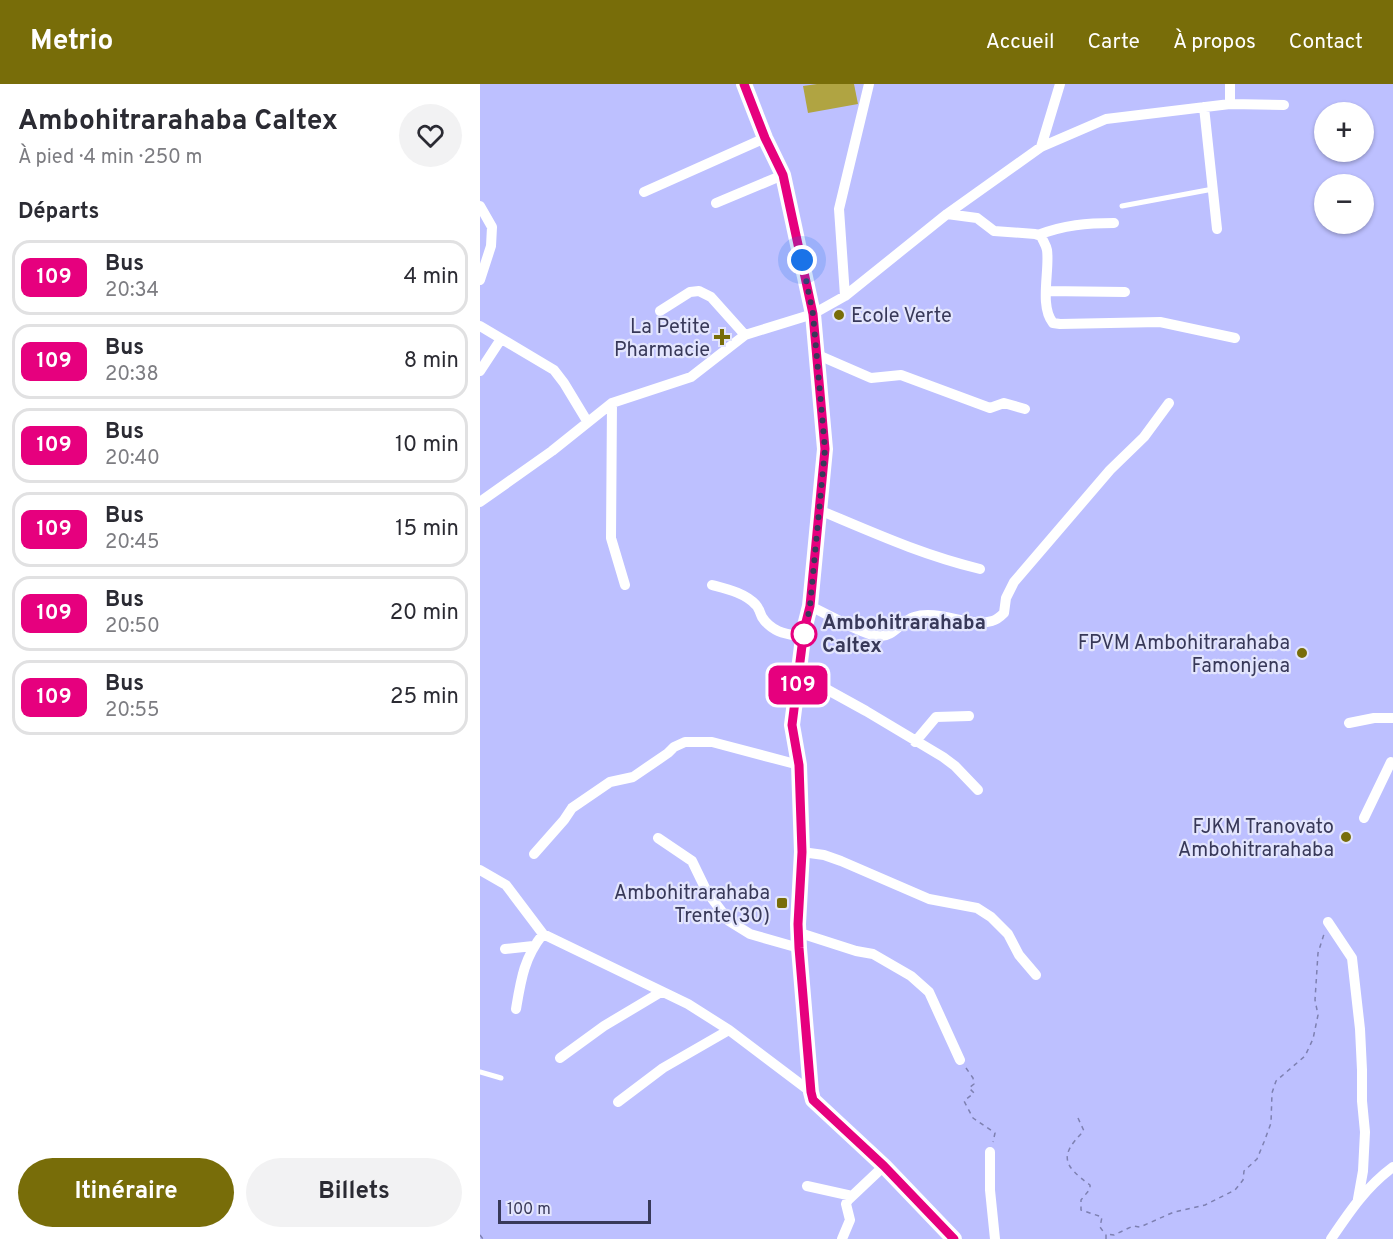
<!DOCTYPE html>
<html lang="fr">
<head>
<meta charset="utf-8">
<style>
	:root { --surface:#fff; --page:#f2f2f3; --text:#2b2b33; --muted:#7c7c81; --line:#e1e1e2; --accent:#786d09 }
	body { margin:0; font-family:Overpass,sans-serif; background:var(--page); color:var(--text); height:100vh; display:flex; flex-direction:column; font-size:22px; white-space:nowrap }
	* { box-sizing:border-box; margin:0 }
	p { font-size:20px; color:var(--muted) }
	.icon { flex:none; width:33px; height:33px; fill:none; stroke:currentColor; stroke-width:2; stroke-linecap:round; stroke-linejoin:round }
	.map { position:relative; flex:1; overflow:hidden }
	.details { display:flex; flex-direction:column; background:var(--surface); width:480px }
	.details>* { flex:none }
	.badge { padding:0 12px; border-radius:9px; font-size:21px; line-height:39px }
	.controls { position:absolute; left:834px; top:18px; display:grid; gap:12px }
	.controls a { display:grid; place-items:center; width:60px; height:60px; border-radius:50%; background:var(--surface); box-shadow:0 2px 4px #0004; font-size:30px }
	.scale { position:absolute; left:18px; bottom:15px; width:153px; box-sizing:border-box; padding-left:6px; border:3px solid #383959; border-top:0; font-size:16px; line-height:21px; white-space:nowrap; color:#383959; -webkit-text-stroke:4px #e3e5fd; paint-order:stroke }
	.you { position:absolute; width:30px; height:30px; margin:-15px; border:4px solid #fff; border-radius:50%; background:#1a73e8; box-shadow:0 0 0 9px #1a73e833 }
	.map>.badge { position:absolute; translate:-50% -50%; box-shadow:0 0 0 3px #fff }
	h2 { padding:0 18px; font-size:22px; line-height:54px }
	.round { display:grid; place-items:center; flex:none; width:63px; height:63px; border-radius:32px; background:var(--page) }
	.overview { display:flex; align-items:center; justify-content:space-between; height:102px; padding:0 18px }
	h1 { font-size:28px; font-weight:700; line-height:45px }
	.button { display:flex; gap:12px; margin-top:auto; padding:12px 18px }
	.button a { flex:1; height:69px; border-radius:36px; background:var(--accent); color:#fff; font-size:24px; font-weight:700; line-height:69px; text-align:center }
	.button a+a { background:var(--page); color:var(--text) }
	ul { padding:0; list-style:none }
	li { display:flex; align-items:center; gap:18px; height:75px; margin:0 12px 9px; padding:0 6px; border:3px solid var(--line); border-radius:18px }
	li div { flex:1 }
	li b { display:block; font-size:22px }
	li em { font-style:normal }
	li .badge { min-width:66px; font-weight:700; text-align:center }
	header { display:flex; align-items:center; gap:36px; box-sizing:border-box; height:84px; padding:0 30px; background:var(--accent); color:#fff }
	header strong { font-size:28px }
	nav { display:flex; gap:33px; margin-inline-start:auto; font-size:21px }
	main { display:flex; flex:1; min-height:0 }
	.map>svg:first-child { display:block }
</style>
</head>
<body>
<header>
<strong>Metrio</strong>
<nav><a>Accueil</a><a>Carte</a><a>À propos</a><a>Contact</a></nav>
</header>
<main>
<section class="details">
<div class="overview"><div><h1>Ambohitrarahaba Caltex</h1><p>À pied · 4 min · 250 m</p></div><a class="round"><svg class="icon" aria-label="heart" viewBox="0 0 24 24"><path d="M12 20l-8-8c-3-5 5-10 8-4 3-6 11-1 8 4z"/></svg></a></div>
<h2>Départs</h2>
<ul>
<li><span class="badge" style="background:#e6007e;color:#fff">109</span><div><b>Bus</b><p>20:34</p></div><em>4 min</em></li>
<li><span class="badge" style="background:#e6007e;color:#fff">109</span><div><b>Bus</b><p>20:38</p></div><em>8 min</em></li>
<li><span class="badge" style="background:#e6007e;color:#fff">109</span><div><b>Bus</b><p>20:40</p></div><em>10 min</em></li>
<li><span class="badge" style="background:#e6007e;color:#fff">109</span><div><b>Bus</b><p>20:45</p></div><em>15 min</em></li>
<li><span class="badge" style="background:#e6007e;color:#fff">109</span><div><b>Bus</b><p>20:50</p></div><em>20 min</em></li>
<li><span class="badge" style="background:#e6007e;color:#fff">109</span><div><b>Bus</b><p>20:55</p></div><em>25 min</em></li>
</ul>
<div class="button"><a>Itinéraire</a><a>Billets</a></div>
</section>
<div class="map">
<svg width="913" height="1155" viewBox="0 0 913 1155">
	<rect width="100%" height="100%" fill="#bdc0ff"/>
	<path fill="#b0a442" d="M 337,0 L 374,0 L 378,20 L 328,29 L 323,2 Z"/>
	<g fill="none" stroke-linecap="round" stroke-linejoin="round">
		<path stroke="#7e80b1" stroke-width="1.5" stroke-dasharray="4.5 4.5" stroke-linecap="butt" d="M 486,984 L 493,994 L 494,1000 L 489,1004 L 494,1009 L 484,1017 L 493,1034 L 515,1049 L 513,1058
			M 598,1034 L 604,1047 C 578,1072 584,1082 610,1101 L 610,1105 L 601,1116 L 601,1126 L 622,1133 L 620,1143 L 625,1150
			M 0,1151 L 3,1155
			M 626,1155 L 626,1150 L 634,1151 L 653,1142 L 660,1143 L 694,1128 L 725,1121 L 755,1106 L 763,1096 L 764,1087 L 777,1075 L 784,1058 L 791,1039 L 792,1009 L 796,997 L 825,972 L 833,955 L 838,931 L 835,916 L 838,869 L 844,850"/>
		<path stroke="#fff" stroke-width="5" d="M 642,122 L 733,105
			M 0,988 L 21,994"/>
		<path stroke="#fff" stroke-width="10" d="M 750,20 L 750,0
			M 724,23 L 737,145
			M 561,63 L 580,0
			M 164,108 L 285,54
			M 236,119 L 303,91
			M 0,122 L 12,143 L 11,162 L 0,196
			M 467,130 L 497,134 L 514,147 L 555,150 L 561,152 C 563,157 566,161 567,166 C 570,186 559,222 573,239 L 580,240 L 680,238 L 755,254
			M 558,151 C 584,141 607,139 634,139
			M 566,207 L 645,208
			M 365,212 L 359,125 L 389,0
			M 180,227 L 210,208 L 219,207 L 231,213 L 265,251
			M 0,242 L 74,286 L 84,299 L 107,337
			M 338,271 L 391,294 L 421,291 L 510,324 L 524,319 L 545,325
			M 0,287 L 21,255
			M 132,319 L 131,454 L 145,501
			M 0,418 L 72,367 L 132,319 L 211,293 L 265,251 L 333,230 L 365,212 L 467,130 L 561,63 L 626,35 L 750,20 L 804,21
			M 339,426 C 394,449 442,471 500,485
			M 232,501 C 247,505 265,509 276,521 C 279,524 280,529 282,533 C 292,549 307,550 324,553
			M 330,522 C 345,529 384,551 398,552 C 413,554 421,537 434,533 C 458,525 490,544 512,537 C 516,536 521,532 524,529 L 526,514 L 534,498 L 630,386 L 664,353 L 689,319
			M 319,590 L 386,627 L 463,673 L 475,682 L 498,706
			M 869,639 L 894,634 L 913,634
			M 435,658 L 456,633 L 489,632
			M 884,734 L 911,678
			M 178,754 L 212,777 L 227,808 L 249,837 L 270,850 L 319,864
			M 322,768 L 344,771 L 361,777 L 449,815 L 497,824 L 511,833 L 528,850 L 539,871 L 556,891
			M 54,770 L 84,736 L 92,724 L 130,698 L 153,693 L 188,669 L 194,663 L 205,658 L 232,658 L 319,681
			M 0,786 L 26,801 L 63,850 L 208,920 L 249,946 L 331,1008
			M 848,838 L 872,874 L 880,945 L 882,986 L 882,1017 L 885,1048 L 883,1087 L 878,1115
			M 320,849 L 376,867 L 393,870 L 431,892 L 449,908 L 480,976
			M 25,865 L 53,862
			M 36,925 C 41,895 44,874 63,850
			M 80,974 L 124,942 L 181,908
			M 138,1018 L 183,984 L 249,946
			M 510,1068 L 510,1106 L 515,1155
			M 327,1102 L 372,1112
			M 362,1155 L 370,1136 L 366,1120 L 368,1116 L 404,1082
			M 851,1155 C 870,1127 886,1103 913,1083"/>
		<path stroke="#fff" stroke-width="16" d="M 264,0 L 285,54 L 303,91 L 333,230 L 345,365 L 330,522 L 324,546 L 312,641 L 319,681 L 322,768 L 318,840 L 319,864 L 331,1008 L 333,1016 L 404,1082 L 474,1155"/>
	</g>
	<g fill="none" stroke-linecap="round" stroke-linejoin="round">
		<g stroke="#fff" stroke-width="14">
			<path id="line" d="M 264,0 L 285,54 L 303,91 L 333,230 L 345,365 L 330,522 L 324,546 L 312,641 L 319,681 L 322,768 L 318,840 L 319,864 L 331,1008 L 333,1016 L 404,1082 L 474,1155"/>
		</g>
		<use href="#line" stroke="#e6007e" stroke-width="9"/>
		<path stroke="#383959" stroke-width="6" stroke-dasharray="0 10.8" d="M 322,176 L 333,230 L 345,365 L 330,522 L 324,553 L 324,550"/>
	</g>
	<g fill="#786d09" stroke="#e3e5fd" stroke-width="2">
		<circle cx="359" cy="231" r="6"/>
		<path d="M239 244h6v6h6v6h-6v6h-6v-6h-6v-6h6z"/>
		<circle cx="822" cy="569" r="6"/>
		<circle cx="866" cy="753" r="6"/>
		<rect x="296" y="813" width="12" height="12" rx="3"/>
	</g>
	<circle fill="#fff" stroke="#e6007e" stroke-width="3" cx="324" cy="550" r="12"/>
	<g text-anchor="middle" stroke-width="4.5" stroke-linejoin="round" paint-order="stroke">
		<g font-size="20" fill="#383959" stroke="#e3e5fd" text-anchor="end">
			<text x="371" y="238" text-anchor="start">Ecole Verte</text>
			<text x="230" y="249">La Petite<tspan x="230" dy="23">Pharmacie</tspan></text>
			<text x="810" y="565">FPVM Ambohitrarahaba<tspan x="810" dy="23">Famonjena</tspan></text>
			<text x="854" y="749">FJKM Tranovato<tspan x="854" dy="23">Ambohitrarahaba</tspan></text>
			<text x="290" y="815">Ambohitrarahaba<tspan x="290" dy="23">Trente(30)</tspan></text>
		</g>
		<g font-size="20" font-weight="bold" fill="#383959" stroke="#e3e5fd" text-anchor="start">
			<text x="342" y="545">Ambohitrarahaba<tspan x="342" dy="23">Caltex</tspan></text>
		</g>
	</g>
</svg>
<div class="controls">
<a>+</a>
<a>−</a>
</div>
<div class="scale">100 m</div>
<div class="you" style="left:322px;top:176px"></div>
<b class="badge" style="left:318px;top:601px;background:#e6007e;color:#fff">109</b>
</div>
</main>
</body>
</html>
